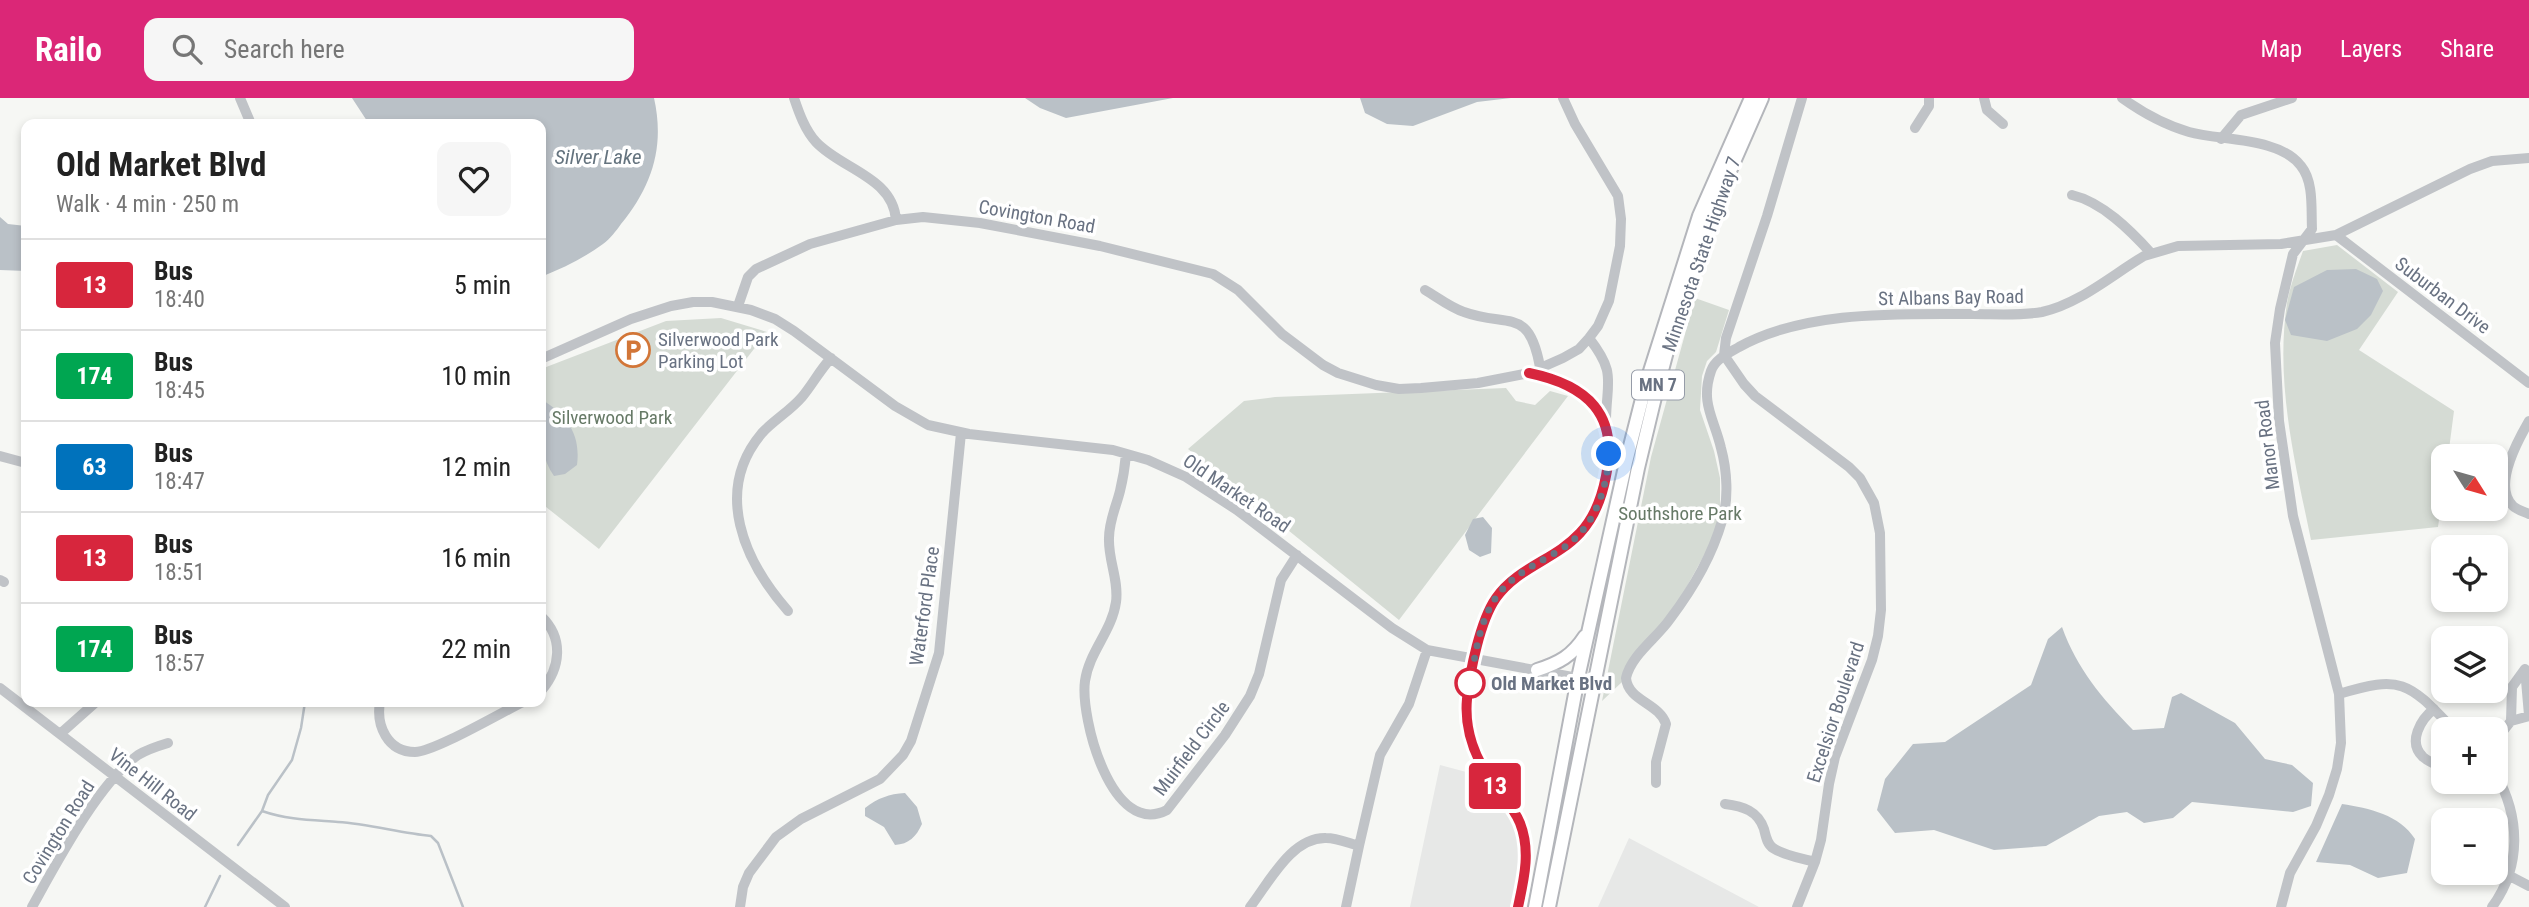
<!DOCTYPE html>
<html lang="en">
<head>
<meta charset="utf-8">
<style>
	:root { --surface:#fff; --page:#f6f6f6; --text:#222; --muted:#767676; --line:#e0e0e0; --accent:#db2777 }
	body { margin:0; font-family:"Roboto Condensed",sans-serif; background:var(--page); color:var(--text); height:100vh; display:flex; flex-direction:column; font-size:26px; white-space:nowrap }
	* { box-sizing:border-box; margin:0 }
	p { font-size:23px; color:var(--muted) }
	.icon { flex:none; width:38px; height:38px; fill:none; stroke:currentColor; stroke-width:2; stroke-linecap:round; stroke-linejoin:round }
	.map { position:relative; flex:1; overflow:hidden }
	.side { position:absolute; left:21px; top:21px; width:525px; height:588px; display:flex; flex-direction:column; background:var(--surface); border-radius:14px; box-shadow:0 4px 10px #0003 }
	.side>* { flex:none }
	.badge { padding:0 14px; border-radius:5px; font-size:24px; line-height:46px }
	.needle { width:46px; rotate:127deg }
	.tools { position:absolute; left:2431px; top:346px; display:grid; gap:14px }
	.tools a { display:grid; place-items:center; width:77px; height:77px; border-radius:14px; background:var(--surface); box-shadow:0 4px 10px #0003; font-size:35px }
	.you { position:absolute; width:35px; height:35px; margin:-18px; border:5px solid #fff; border-radius:50%; background:#1a73e8; box-shadow:0 0 0 10px #1a73e833 }
	.map>.badge { position:absolute; translate:-50% -50%; box-shadow:0 0 0 4px #fff }
	.round { display:grid; place-items:center; flex:none; width:74px; height:74px; border-radius:14px; background:var(--page) }
	.head { display:flex; align-items:center; justify-content:space-between; height:119px; padding:0 35px }
	h1 { font-size:33px; font-weight:700; line-height:52px }
	ul { padding:0; list-style:none }
	li { display:flex; align-items:center; gap:21px; height:91px; padding:0 35px; border-top:2px solid var(--line) }
	li div { flex:1 }
	li b { display:block; font-size:26px }
	li em { font-style:normal }
	li .badge { min-width:77px; font-weight:700; text-align:center }
	header { display:flex; align-items:center; gap:42px; box-sizing:border-box; height:98px; padding:0 35px; background:var(--accent); color:#fff }
	header strong { font-size:33px }
	nav { display:flex; gap:38px; margin-inline-start:auto; font-size:24px }
	.search { width:490px; height:63px; background:var(--page); display:flex; align-items:center; gap:18px; box-sizing:border-box; padding:0 24px; border-radius:14px; color:var(--muted); font-size:26px }
	.map>svg:first-child { display:block }
</style>
</head>
<body>
<header>
<strong>Railo</strong>
<div class="search"><svg class="icon" aria-label="search" viewBox="0 0 24 24"><circle cx="10" cy="10" r="6"/><path d="M15 15l6 6"/></svg>Search here</div>
<nav><a>Map</a><a>Layers</a><a>Share</a></nav>
</header>
<div class="map">
<svg width="2529" height="809" viewBox="0 0 2529 809">
	<rect width="100%" height="100%" fill="#f6f7f4"/>
	<path fill="#e7e8e7" d="M 1440,667 L 1485,679 L 1504,704 L 1517,732 L 1521,749 L 1520,769 L 1512,809 L 1410,809 Z
		M 1629,740 L 1759,809 L 1598,809 Z"/>
	<path fill="#d5dbd4" d="M 2337,147 L 2398,194 L 2359,252 L 2454,313 L 2448,359 L 2443,359 L 2443,394 L 2438,429 L 2311,442 C 2295,364 2275,285 2287,205 C 2290,188 2297,170 2303,153 Z
		M 1695,200 L 1729,212 L 1716,254 L 1707,263 L 1702,278 L 1700,312 L 1714,353 L 1720,380 L 1720,408 L 1718,426 L 1707,452 L 1681,499 L 1665,522 L 1625,569 L 1622,584 L 1602,603 L 1651,359 Z
		M 721,220 L 767,234 L 599,451 L 541,405 L 541,271 L 666,223 Z
		M 1506,290 L 1516,303 L 1535,307 L 1550,293 L 1568,298 L 1399,522 L 1188,351 L 1244,303 L 1275,299 Z"/>
	<path fill="#bac1c7" d="M 352,0 L 654,0 C 665,49 652,88 621,126 C 616,133 610,141 603,146 C 584,160 563,170 541,179 L 541,26 L 369,26 Z
		M 1025,0 L 1173,0 L 1066,20 L 1040,10 Z
		M 1360,0 L 1511,0 L 1477,4 L 1413,28 L 1387,26 L 1365,15 Z
		M 0,119 L 8,126 L 26,128 L 26,173 L 0,172 Z
		M 2356,171 L 2377,181 L 2383,193 L 2371,217 L 2357,231 L 2327,243 L 2291,237 L 2285,222 L 2294,189 L 2327,172 Z
		M 541,301 C 567,317 581,336 577,367 L 565,376 L 554,378 C 538,355 541,329 541,301 Z
		M 1483,419 L 1492,430 L 1491,455 L 1480,459 L 1469,452 L 1465,437 L 1473,421 Z
		M 2062,529 C 2077,571 2102,600 2133,632 L 2164,630 L 2172,599 L 2181,595 L 2235,625 L 2265,661 L 2292,667 L 2313,685 L 2311,708 L 2293,714 L 2192,704 L 2173,720 L 2144,725 L 2127,714 L 2099,718 L 2046,748 L 1994,752 L 1934,732 L 1895,735 L 1877,712 L 1885,681 L 1913,646 L 1945,644 L 2031,587 L 2048,541 Z
		M 905,695 L 917,709 L 922,726 C 916,739 909,746 895,747 L 884,729 L 865,718 L 865,710 C 878,700 889,696 905,695 Z
		M 2342,706 C 2369,710 2400,717 2415,741 L 2407,775 L 2378,780 L 2350,767 L 2316,764 Z"/>
	<g fill="none" stroke-linecap="round" stroke-linejoin="round">
		<path stroke="#bac1c7" stroke-width="2.5" d="M 262,713 C 288,722 312,722 338,724 C 369,726 400,735 431,738 L 438,745 L 463,809
			M 238,747 L 262,713 L 268,697 L 292,662 L 301,630 L 305,604
			M 205,809 L 220,778"/>
		<g stroke="#b4b6bb" stroke-width="16">
			<path id="major" d="M 1537,572 C 1559,565 1572,558 1585,538
				M 1535,809 L 1578,580 L 1626,364 L 1645,289 L 1699,118 L 1751,0
				M 1549,809 L 1638,370 L 1656,295 L 1675,223 L 1708,123 L 1762,0"/>
		</g>
		<path stroke="#c0c3c7" stroke-width="10" d="M 240,0 L 251,26
			M 794,0 C 799,15 805,32 816,44 C 841,71 893,79 896,122
			M 1984,0 L 1987,12 L 2003,26
			M 2122,0 C 2143,15 2165,27 2189,34 C 2222,43 2279,39 2301,68 C 2314,84 2311,111 2312,131 L 2293,156 L 2280,211 L 2275,245 L 2279,323 L 2293,418 L 2339,596 L 2341,645 L 2337,671 L 2329,697 L 2316,728 L 2290,775 L 2281,809
			M 1915,30 L 1929,8 L 1929,0
			M 2221,41 L 2241,17 L 2292,0
			M 2072,97 C 2102,104 2130,132 2151,155
			M 2336,137 L 2529,285
			M 1425,192 C 1437,199 1451,210 1464,214 C 1508,230 1529,208 1540,269
			M 738,208 L 748,179 L 756,171 L 810,146 L 896,122 L 923,119 L 980,125 L 1100,148 L 1213,176 L 1238,192 L 1282,236 L 1323,267 L 1338,275 L 1376,287 L 1399,291 L 1421,290 L 1478,285 L 1529,275 L 1563,260 L 1579,251 L 1589,240 L 1598,228 L 1609,203 L 1620,148 L 1621,121 L 1618,98 L 1575,26 L 1563,0
			M 1589,240 C 1616,275 1607,281 1606,321
			M 541,261 L 631,221 L 671,208 L 693,204 L 712,204 L 751,212 L 775,221 L 794,233 L 895,308 L 928,327 L 969,336 L 1113,352 L 1148,362 L 1186,379 L 1237,412 L 1392,530 L 1427,552 L 1578,580 L 1595,585
			M 2529,323 C 2518,342 2492,388 2513,408 C 2517,412 2525,414 2529,416
			M 1126,356 C 1125,368 1123,381 1120,393 C 1116,409 1109,423 1109,440 C 1108,462 1119,482 1116,504 C 1112,533 1089,554 1085,583 C 1080,620 1112,741 1167,712 L 1225,637 L 1250,598 L 1259,576 L 1281,482 L 1297,457
			M 0,358 L 22,364
			M 0,482 L 4,484
			M 788,513 C 744,463 713,393 762,335 C 774,322 790,313 802,299 C 812,287 820,272 831,260
			M 541,518 C 564,540 561,570 541,593
			M 0,590 L 285,809
			M 2339,596 C 2403,576 2409,585 2454,632
			M 380,604 C 376,627 387,654 415,654 C 434,654 502,614 523,604
			M 2434,611 C 2421,621 2407,644 2423,659 C 2429,664 2437,667 2443,670
			M 2511,623 L 2512,589 L 2525,571 L 2529,617
			M 60,636 L 96,604
			M 2496,642 L 2511,623 L 2529,618
			M 2468,684 L 2475,690
			M 1656,685 L 1656,664 L 1666,626 C 1659,605 1628,603 1626,580 C 1631,557 1657,540 1670,521 C 1692,492 1712,458 1722,423 C 1729,401 1727,372 1721,350 C 1714,320 1700,305 1711,273 C 1715,261 1729,255 1739,249 C 1806,212 1898,216 1973,216 C 1996,216 2020,218 2042,214 C 2079,206 2112,177 2144,158 L 2178,148 L 2281,146 L 2336,137 L 2470,71 L 2492,63 L 2529,60
			M 1725,706 C 1743,708 1758,713 1764,731 C 1766,739 1767,746 1773,750 C 1785,758 1802,760 1815,764
			M 1359,748 L 1380,657 L 1409,606 L 1427,552
			M 2508,777 L 2529,788
			M 32,809 C 56,766 99,684 138,657 C 148,651 158,648 168,645
			M 740,809 L 743,789 L 749,775 L 776,739 L 801,721 L 880,681 L 903,657 L 911,643 L 939,555 L 961,335
			M 1250,809 C 1269,785 1291,739 1326,740 C 1337,740 1348,745 1359,748 L 1346,809
			M 1518,809 C 1524,781 1531,753 1520,725 C 1514,710 1503,699 1493,686 C 1475,660 1464,633 1467,601 C 1469,573 1480,523 1496,500 C 1517,469 1555,462 1580,435 C 1593,421 1600,402 1605,383 C 1620,319 1590,288 1529,275
			M 1797,809 L 1815,764 L 1821,742 L 1829,686 L 1835,659 L 1872,562 L 1878,538 L 1881,512 L 1880,435 L 1874,405 L 1860,380 L 1849,369 L 1755,298 L 1744,286 L 1724,257 L 1726,240 L 1767,118 L 1802,0
			M 2492,809 C 2522,768 2520,719 2496,676"/>
		<use href="#major" stroke="#fff" stroke-width="12"/>
	</g>
	<g fill="none" stroke-linecap="round" stroke-linejoin="round">
		<g stroke="#fff" stroke-width="16">
			<path id="line" d="M 1518,809 C 1524,781 1531,753 1520,725 C 1514,710 1503,699 1493,686 C 1475,660 1464,633 1467,601 C 1470,573 1480,523 1496,500 C 1518,469 1555,462 1580,435 C 1595,419 1602,399 1606,378 C 1619,316 1587,287 1529,275"/>
		</g>
		<use href="#line" stroke="#d7263d" stroke-width="10"/>
		<path stroke="#697282" stroke-width="7" stroke-dasharray="0 12.6" d="M 1470,585 C 1476,555 1479,523 1497,498 C 1514,475 1539,465 1563,450 C 1594,430 1607,392 1609,356"/>
	</g>
	<defs>
		<g id="parking-ring" transform="scale(1.75)"><circle r="9.5" fill="#fff" stroke="#d27638" stroke-width="1.5"/><path d="M-3.5-5.5H1a3.5 3.5 0 0 1 0 7H-1V5.5H-3.5ZM-1-3.4V-.6H.8a1.4 1.4 0 0 0 0-2.8Z" fill="#d27638"/></g>
	</defs>
	<g fill-rule="evenodd">
		<use href="#parking-ring" x="633" y="252"/>
	</g>
	<circle fill="#fff" stroke="#d7263d" stroke-width="3.5" cx="1470" cy="585" r="14"/>
	<g text-anchor="middle" stroke-width="7" stroke-linejoin="round" paint-order="stroke">
		<rect fill="#fff" stroke="#969ca8" stroke-width="2" x="1632" y="272.5" width="52" height="29" rx="5"/>
		<g font-size="18" font-weight="bold" fill="#697282">
			<text x="1658" y="293">MN 7</text>
		</g>
		<g font-size="19" fill="#697282" stroke="#fff">
			<text transform="translate(1037 118) rotate(10)" y="7">Covington Road</text>
			<text transform="translate(1701 156) rotate(-71)" y="7">Minnesota State Highway 7</text>
			<text transform="translate(2443 197) rotate(37)" y="7">Suburban Drive</text>
			<text transform="translate(1951 199) rotate(-1)" y="7">St Albans Bay Road</text>
			<text transform="translate(2267 347) rotate(-97)" y="7">Manor Road</text>
			<text transform="translate(1237 395) rotate(34)" y="7">Old Market Road</text>
			<text transform="translate(924 508) rotate(-82)" y="7">Waterford Place</text>
			<text transform="translate(1835 614) rotate(-72)" y="7">Excelsior Boulevard</text>
			<text transform="translate(1191 650) rotate(-53)" y="7">Muirfield Circle</text>
			<text transform="translate(153 686) rotate(38)" y="7">Vine Hill Road</text>
			<text transform="translate(58 734) rotate(-58)" y="7">Covington Road</text>
		</g>
		<g font-size="19" fill="#697282" stroke="#fff" text-anchor="start">
			<text x="658" y="248">Silverwood Park<tspan x="658" dy="22">Parking Lot</tspan></text>
		</g>
		<g font-size="19" fill="#677a67" stroke="#fff">
			<text x="612" y="326">Silverwood Park</text>
			<text x="1680" y="422">Southshore Park</text>
		</g>
		<g font-size="19" font-weight="bold" fill="#697282" stroke="#fff" text-anchor="start">
			<text x="1491" y="592">Old Market Blvd</text>
		</g>
		<g font-size="21" font-style="italic" fill="#64737e" stroke="#fff">
			<text x="598" y="66">Silver Lake</text>
		</g>
	</g>
</svg>
<div class="tools">
<a><svg class="needle" viewBox="-14 -14 28 28"><path d="M0-13l5 13h-10z" fill="#e53935"/><path d="M0 13l5-13h-10z" fill="#767676"/></svg></a>
<a><svg class="icon" aria-label="locate" viewBox="0 0 24 24"><circle cx="12" cy="12" r="6"/><path d="M12 2v4M12 18v4M2 12h4M18 12h4"/></svg></a>
<a><svg class="icon" aria-label="layers" viewBox="0 0 24 24"><path d="M12 4l9 5-9 5-9-5zM3 14l9 5 9-5"/></svg></a>
<a>+</a>
<a>−</a>
</div>
<div class="you" style="left:1609px;top:356px"></div>
<b class="badge" style="left:1495px;top:688px;background:#d7263d;color:#fff">13</b>
<section class="side">
<div class="head"><div><h1>Old Market Blvd</h1><p>Walk · 4 min · 250 m</p></div><a class="round"><svg class="icon" aria-label="heart" viewBox="0 0 24 24"><path d="M12 20l-8-8c-3-5 5-10 8-4 3-6 11-1 8 4z"/></svg></a></div>
<ul>
<li><span class="badge" style="background:#d7263d;color:#fff">13</span><div><b>Bus</b><p>18:40</p></div><em>5 min</em></li>
<li><span class="badge" style="background:#00a651;color:#fff">174</span><div><b>Bus</b><p>18:45</p></div><em>10 min</em></li>
<li><span class="badge" style="background:#0072bc;color:#fff">63</span><div><b>Bus</b><p>18:47</p></div><em>12 min</em></li>
<li><span class="badge" style="background:#d7263d;color:#fff">13</span><div><b>Bus</b><p>18:51</p></div><em>16 min</em></li>
<li><span class="badge" style="background:#00a651;color:#fff">174</span><div><b>Bus</b><p>18:57</p></div><em>22 min</em></li>
</ul>
</section>
</div>
</body>
</html>
